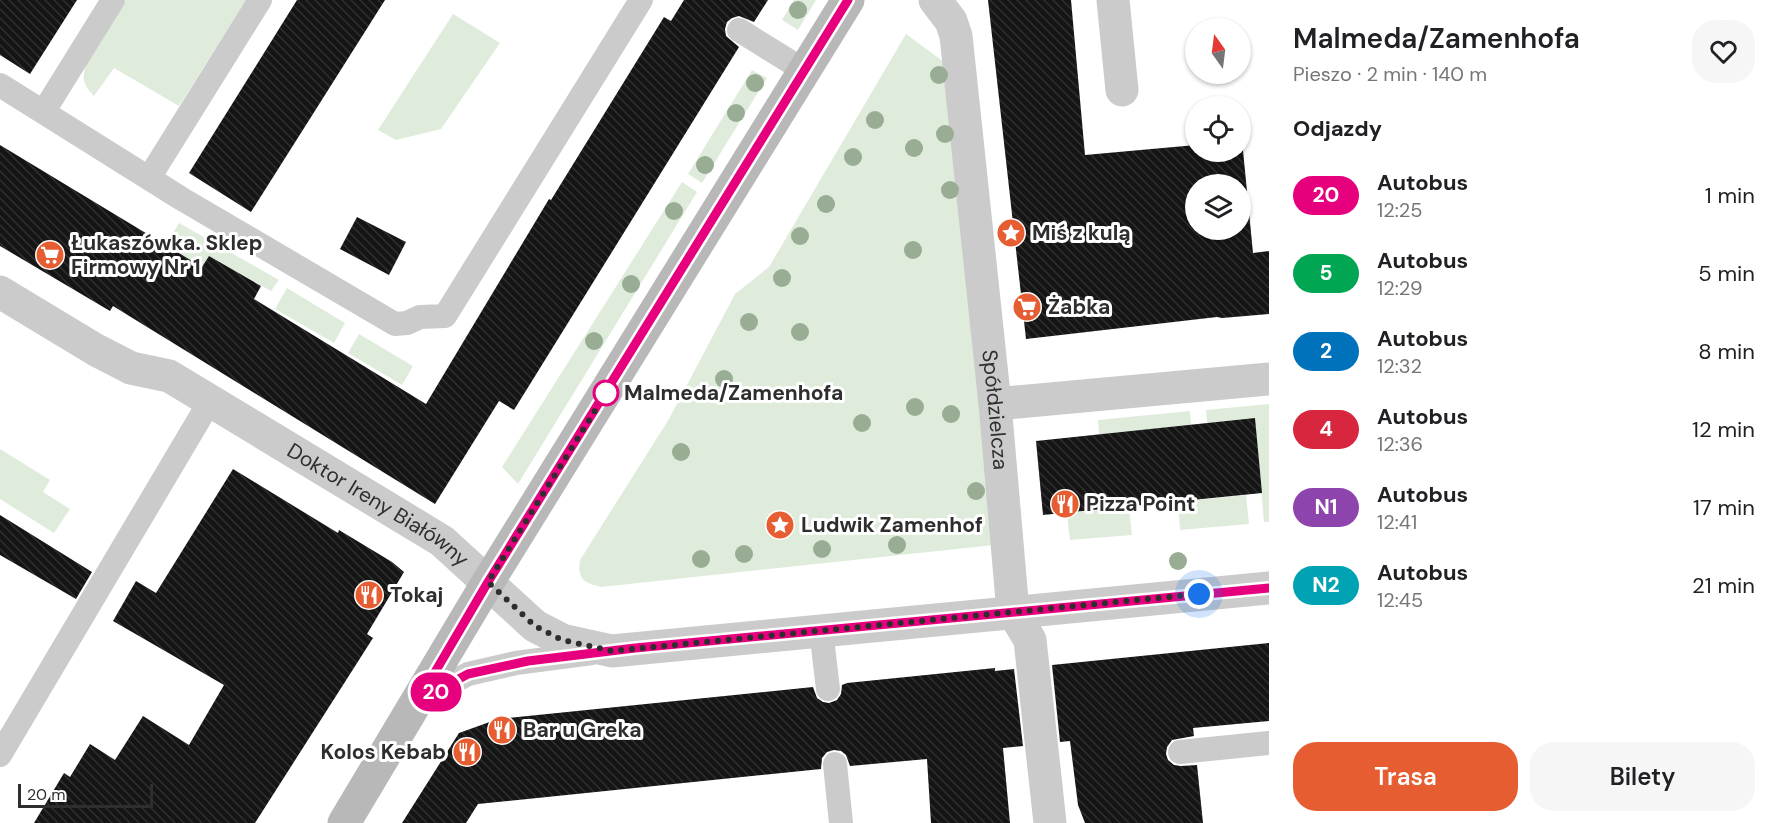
<!DOCTYPE html>
<html lang="pl">
<head>
<meta charset="utf-8">
<style>
	:root { --surface:#fff; --page:#f6f6f6; --text:#202124; --muted:#757577; --accent:#e55d31 }
	body { margin:0; font-family:"DM Sans",sans-serif; background:var(--page); color:var(--text); height:100vh; display:flex; flex-direction:column; font-size:22px; white-space:nowrap }
	* { box-sizing:border-box; margin:0 }
	p { font-size:20px; color:var(--muted) }
	.icon { flex:none; width:33px; height:33px; fill:none; stroke:currentColor; stroke-width:2; stroke-linecap:round; stroke-linejoin:round }
	.map { position:relative; flex:1; overflow:hidden }
	.drawer { display:flex; flex-direction:column; background:var(--surface); width:510px }
	.drawer>* { flex:none }
	.badge { padding:0 12px; border-radius:20px; font-size:21px; line-height:39px }
	.needle { width:39px; rotate:346deg }
	.buttons { position:absolute; left:1185px; top:18px; display:grid; gap:12px }
	.buttons a { display:grid; place-items:center; width:66px; height:66px; border-radius:50%; background:var(--surface); box-shadow:0 2px 4px #0004; font-size:30px }
	.scale { position:absolute; left:18px; bottom:15px; width:135px; box-sizing:border-box; padding-left:6px; border:3px solid #2e2e2e; border-top:0; font-size:16px; line-height:21px; white-space:nowrap; color:#2e2e2e; -webkit-text-stroke:4px #fff; paint-order:stroke }
	.you { position:absolute; width:30px; height:30px; margin:-15px; border:4px solid #fff; border-radius:50%; background:#1a73e8; box-shadow:0 0 0 9px #1a73e833 }
	.map>.badge { position:absolute; translate:-50% -50%; box-shadow:0 0 0 3px #fff }
	h2 { padding:0 24px; font-size:22px; line-height:54px }
	.round { display:grid; place-items:center; flex:none; width:63px; height:63px; border-radius:24px; background:var(--page) }
	.summary { display:flex; align-items:center; justify-content:space-between; height:102px; padding:0 24px }
	h1 { font-size:28px; font-weight:600; line-height:45px }
	.action { display:flex; gap:12px; margin-top:auto; padding:12px 24px }
	.action a { flex:1; height:69px; border-radius:24px; background:var(--accent); color:#fff; font-size:24px; font-weight:600; line-height:69px; text-align:center }
	.action a+a { background:var(--page); color:var(--text) }
	ul { padding:0; list-style:none }
	li { display:flex; align-items:center; gap:18px; height:78px; padding:0 24px }
	li div { flex:1 }
	li b { display:block; font-size:22px }
	li em { font-style:normal }
	li .badge { min-width:66px; font-weight:700; text-align:center }
	main { display:flex; flex:1; min-height:0 }
	.map>svg:first-child { display:block }
</style>
</head>
<body>
<main>
<div class="map">
<svg width="1269" height="823" viewBox="0 0 1269 823">
	<defs>
		<pattern id="building-back-hatch" width="6" height="6" patternUnits="userSpaceOnUse" patternTransform="scale(1.5)"><rect width="6" height="6" fill="#151515"/><path d="M-1 5l2 2M0 0l6 6M5-1l2 2" fill="none" stroke="#2f2f2f"/></pattern>
	</defs>
	<rect width="100%" height="100%" fill="#fff"/>
	<path fill="#dfecdc" d="M 126,0 L 246,0 L 179,106 L 114,68 L 94,96 C 83,85 81,78 87,63 Z
		M 794,0 L 816,0 L 798,30 L 782,20 Z
		M 453,14 L 500,43 L 441,129 L 396,140 L 378,130 Z
		M 906,34 L 944,62 L 994,545 L 601,587 C 584,583 577,579 580,560 L 669,419 L 735,294 L 769,267 Z
		M 752,70 L 767,78 L 702,183 L 688,174 Z
		M 682,182 L 697,192 L 518,484 L 502,467 Z
		M 179,223 L 279,280 L 271,291 L 209,256 L 160,335 L 126,314 Z
		M 287,288 L 345,323 L 334,343 L 275,309 Z
		M 359,334 L 413,366 L 402,385 L 348,353 Z
		M 1269,404 L 1269,522 L 1264,522 L 1255,418 L 1207,423 L 1206,410 Z
		M 1190,411 L 1191,425 L 1099,435 L 1098,420 Z
		M 0,449 L 50,480 L 43,492 L 70,509 L 54,533 L 0,499 Z
		M 1246,495 L 1249,524 L 1180,530 L 1178,502 Z
		M 1129,507 L 1132,535 L 1070,540 L 1067,513 Z"/>
	<path fill="url(#building-back-hatch)" fill-rule="evenodd" d="M 0,0 L 77,0 L 30,74 L 0,55 Z
		M 297,0 L 385,0 L 251,212 L 189,173 Z
		M 684,0 L 768,0 L 754,22 L 739,16 L 732,18 L 727,22 L 725,29 L 726,36 L 739,47 L 514,410 L 499,401 L 435,504 L 113,306 L 110,311 L 0,246 L 0,145 L 202,267 L 209,256 L 261,286 L 254,299 L 426,404 L 549,199 L 551,200 L 664,17 L 671,21 Z
		M 988,0 L 1071,0 L 1085,155 L 1196,145 L 1196,152 L 1240,152 L 1240,140 L 1242,140 L 1253,253 L 1269,251 L 1269,314 L 1222,318 L 1217,317 L 1026,339 ZM 1196,184 L 1240,184 L 1240,230 L 1196,230 Z
		M 357,217 L 406,242 L 389,275 L 340,249 Z
		M 1255,418 L 1262,493 L 1043,515 L 1036,441 Z
		M 233,469 L 338,533 L 339,530 L 392,562 L 404,572 L 367,634 L 373,638 L 255,823 L 34,823 L 64,773 L 70,777 L 90,744 L 115,760 L 143,716 L 189,745 L 224,685 L 113,621 L 136,581 L 156,593 Z
		M 0,515 L 92,572 L 76,599 L 0,555 Z
		M 1269,643 L 1269,721 L 1193,728 L 1194,736 L 1172,740 L 1167,747 L 1166,754 L 1168,760 L 1174,765 L 1181,766 L 1197,765 L 1203,823 L 1085,823 L 1078,805 L 1070,741 L 1060,742 L 1052,665 Z
		M 995,668 L 995,671 L 1014,669 L 1023,746 L 1003,748 L 1010,823 L 931,823 L 927,759 L 850,766 L 846,755 L 841,751 L 834,750 L 827,752 L 822,758 L 821,769 L 478,804 L 466,823 L 402,823 L 459,733 L 498,719 L 813,687 L 817,698 L 823,702 L 829,703 L 837,700 L 841,694 L 842,685 L 847,683 Z"/>
	<g fill="none" stroke-linecap="round" stroke-linejoin="round">
		<path stroke="#cbcbcb" stroke-width="24" d="M 739,30 L 805,71
			M 0,85 L 182,199 L 395,324 L 407,323 L 420,317 L 445,316 L 641,0
			M 44,111 L 113,0
			M 149,178 L 260,0
			M 821,630 L 828,689
			M 418,701 L 468,674 L 516,663 L 592,653
			M 1180,752 L 1269,743
			M 0,755 L 210,401
			M 835,764 L 841,823"/>
		<g stroke="#cbcbcb" stroke-width="33">
			<path id="s1" d="M 935,0 L 951,21 L 956,36 L 995,404 L 1013,612 L 1030,640 L 1050,823"/>
			<path d="M 1113,0 L 1122,90"/>
			<path id="s2" d="M 0,292 L 96,350 L 131,368 L 169,376 L 442,541 L 535,626 L 562,640 L 612,651 L 1269,588"/>
			<path d="M 995,404 L 1269,379"/>
		</g>
		<path stroke="#b8b8b8" stroke-width="33" d="M 344,823 L 488,582 L 848,0"/>
	</g>
	<g fill="#98ad94">
		<circle cx="798" cy="10" r="9"/>
		<circle cx="939" cy="75" r="9"/>
		<circle cx="755" cy="83" r="9"/>
		<circle cx="736" cy="113" r="9"/>
		<circle cx="875" cy="120" r="9"/>
		<circle cx="945" cy="134" r="9"/>
		<circle cx="914" cy="148" r="9"/>
		<circle cx="853" cy="157" r="9"/>
		<circle cx="705" cy="165" r="9"/>
		<circle cx="950" cy="190" r="9"/>
		<circle cx="826" cy="204" r="9"/>
		<circle cx="674" cy="211" r="9"/>
		<circle cx="800" cy="236" r="9"/>
		<circle cx="913" cy="250" r="9"/>
		<circle cx="782" cy="278" r="9"/>
		<circle cx="631" cy="284" r="9"/>
		<circle cx="749" cy="322" r="9"/>
		<circle cx="800" cy="332" r="9"/>
		<circle cx="594" cy="341" r="9"/>
		<circle cx="724" cy="379" r="9"/>
		<circle cx="915" cy="407" r="9"/>
		<circle cx="951" cy="414" r="9"/>
		<circle cx="862" cy="423" r="9"/>
		<circle cx="681" cy="452" r="9"/>
		<circle cx="976" cy="491" r="9"/>
		<circle cx="897" cy="545" r="9"/>
		<circle cx="822" cy="549" r="9"/>
		<circle cx="744" cy="554" r="9"/>
		<circle cx="701" cy="559" r="9"/>
		<circle cx="1178" cy="561" r="9"/>
	</g>
	<g fill="none" stroke-linecap="round" stroke-linejoin="round">
		<g stroke="#fff" stroke-width="14">
			<path id="line" d="M 848,0 L 488,582 L 418,701 L 468,674 L 528,661 L 635,648 L 1269,588"/>
		</g>
		<use href="#line" stroke="#e6007e" stroke-width="9"/>
		<path stroke="#2e2e2e" stroke-width="6" stroke-dasharray="0 10.8" d="M 606,393 L 488,582 L 535,626 L 562,640 L 612,651 L 1199,594"/>
	</g>
	<defs>
		<g id="sight-disc" transform="scale(1.5)"><circle r="9.5" fill="#e55d31" stroke="#fff"/><path d="M0-6L1.8-2.2L6-1.7L2.9 1.2L3.7 5.4L0 3.3L-3.7 5.4L-2.9 1.2L-6-1.7L-1.8-2.2Z" fill="#fff"/></g>
		<g id="supermarket-disc" transform="scale(1.5)"><circle r="9.5" fill="#e55d31" stroke="#fff"/><path d="M-6-5.5h2.5l.6 2H6L4.5 2H-2.5L-4.4-4H-6ZM-1.5 3.2a1.3 1.3 0 1 0 .1 0ZM3 3.2a1.3 1.3 0 1 0 .1 0Z" fill="#fff"/></g>
		<g id="restaurant-disc" transform="scale(1.5)"><circle r="9.5" fill="#e55d31" stroke="#fff"/><path d="M-5-6h1v4h1v-4h1v4h1v-4h1v5L-1.5 .5V6h-2V.5L-5-1ZM5-6V6H3V1.5H1.5Q1.5-4 5-6Z" fill="#fff"/></g>
	</defs>
	<g fill-rule="evenodd">
		<use href="#sight-disc" x="1011" y="233"/>
		<use href="#supermarket-disc" x="50" y="255"/>
		<use href="#supermarket-disc" x="1027" y="307"/>
		<use href="#restaurant-disc" x="1065" y="504"/>
		<use href="#sight-disc" x="780" y="525"/>
		<use href="#restaurant-disc" x="369" y="595"/>
		<use href="#restaurant-disc" x="502" y="730"/>
		<use href="#restaurant-disc" x="467" y="752"/>
	</g>
	<circle fill="#fff" stroke="#e6007e" stroke-width="3" cx="606" cy="393" r="12"/>
	<g text-anchor="middle" stroke-width="6" stroke-linejoin="round" paint-order="stroke">
		<g font-size="21" font-weight="bold" fill="#2e2e2e" stroke="#fff" text-anchor="start">
			<text x="1032" y="240">Miś z kulą</text>
			<text x="71" y="250">Łukaszówka. Sklep<tspan x="71" dy="24">Firmowy Nr 1</tspan></text>
			<text x="1048" y="314">Żabka</text>
			<text x="1086" y="511">Pizza Point</text>
			<text x="801" y="532">Ludwik Zamenhof</text>
			<text x="390" y="602">Tokaj</text>
			<text x="523" y="737">Bar u Greka</text>
			<text x="446" y="759" text-anchor="end">Kolos Kebab</text>
		</g>
		<g font-size="21" font-weight="bold" fill="#2e2e2e" stroke="#fff" text-anchor="start">
			<text x="624" y="400">Malmeda/Zamenhofa</text>
		</g>
		<g font-size="21" fill="#2e2e2e" stroke="#fff">
			<text dy="7" stroke="none"><textPath href="#s1" startOffset="418">Spółdzielcza</textPath></text>
			<text dy="7" stroke="none"><textPath href="#s2" startOffset="436">Doktor Ireny Białówny</textPath></text>
		</g>
	</g>
</svg>
<div class="buttons">
<a><svg class="needle" viewBox="-14 -14 28 28"><path d="M0-13l5 13h-10z" fill="#e53935"/><path d="M0 13l5-13h-10z" fill="#757577"/></svg></a>
<a><svg class="icon" aria-label="locate" viewBox="0 0 24 24"><circle cx="12" cy="12" r="6"/><path d="M12 2v4M12 18v4M2 12h4M18 12h4"/></svg></a>
<a><svg class="icon" aria-label="layers" viewBox="0 0 24 24"><path d="M12 4l9 5-9 5-9-5zM3 14l9 5 9-5"/></svg></a>
</div>
<div class="scale">20 m</div>
<div class="you" style="left:1199px;top:594px"></div>
<b class="badge" style="left:436px;top:692px;background:#e6007e;color:#fff">20</b>
</div>
<section class="drawer">
<div class="summary"><div><h1>Malmeda/Zamenhofa</h1><p>Pieszo · 2 min · 140 m</p></div><a class="round"><svg class="icon" aria-label="heart" viewBox="0 0 24 24"><path d="M12 20l-8-8c-3-5 5-10 8-4 3-6 11-1 8 4z"/></svg></a></div>
<h2>Odjazdy</h2>
<ul>
<li><span class="badge" style="background:#e6007e;color:#fff">20</span><div><b>Autobus</b><p>12:25</p></div><em>1 min</em></li>
<li><span class="badge" style="background:#00a651;color:#fff">5</span><div><b>Autobus</b><p>12:29</p></div><em>5 min</em></li>
<li><span class="badge" style="background:#0072bc;color:#fff">2</span><div><b>Autobus</b><p>12:32</p></div><em>8 min</em></li>
<li><span class="badge" style="background:#d7263d;color:#fff">4</span><div><b>Autobus</b><p>12:36</p></div><em>12 min</em></li>
<li><span class="badge" style="background:#8e44ad;color:#fff">N1</span><div><b>Autobus</b><p>12:41</p></div><em>17 min</em></li>
<li><span class="badge" style="background:#00a3b4;color:#fff">N2</span><div><b>Autobus</b><p>12:45</p></div><em>21 min</em></li>
</ul>
<div class="action"><a>Trasa</a><a>Bilety</a></div>
</section>
</main>
</body>
</html>
